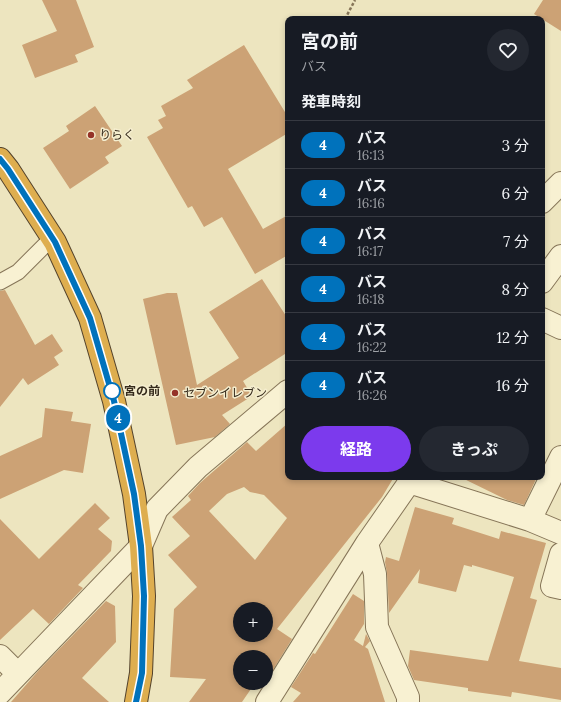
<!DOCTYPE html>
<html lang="ja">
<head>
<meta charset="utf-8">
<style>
	:root { --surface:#171b24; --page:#242831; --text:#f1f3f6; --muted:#9ea1a6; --line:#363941; --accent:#7c3aed }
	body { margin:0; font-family:Lora,"Noto Sans JP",serif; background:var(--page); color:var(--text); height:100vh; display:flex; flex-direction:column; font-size:15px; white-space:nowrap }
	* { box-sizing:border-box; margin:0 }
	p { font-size:13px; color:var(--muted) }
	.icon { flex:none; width:22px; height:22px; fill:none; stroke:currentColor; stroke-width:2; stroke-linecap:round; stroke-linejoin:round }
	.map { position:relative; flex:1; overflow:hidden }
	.sheet { position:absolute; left:285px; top:16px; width:260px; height:464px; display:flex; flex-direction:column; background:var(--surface); border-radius:8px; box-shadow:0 2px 6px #0003 }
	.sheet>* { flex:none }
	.badge { padding:0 8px; border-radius:13px; font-size:14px; line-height:26px }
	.tools { position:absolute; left:233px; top:602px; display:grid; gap:8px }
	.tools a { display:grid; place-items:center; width:40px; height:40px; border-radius:50%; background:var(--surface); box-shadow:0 2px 6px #0003; font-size:20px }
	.map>.badge { position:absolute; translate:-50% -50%; box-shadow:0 0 0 2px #fff }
	h2 { padding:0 16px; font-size:15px; line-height:36px }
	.round { display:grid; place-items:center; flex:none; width:42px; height:42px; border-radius:21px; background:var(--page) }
	.summary { display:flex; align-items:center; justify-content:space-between; height:68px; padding:0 16px }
	h1 { font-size:19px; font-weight:700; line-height:30px }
	.primary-button { display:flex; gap:8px; margin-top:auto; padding:8px 16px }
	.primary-button a { flex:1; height:46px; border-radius:24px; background:var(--accent); color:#fff; font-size:16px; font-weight:700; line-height:46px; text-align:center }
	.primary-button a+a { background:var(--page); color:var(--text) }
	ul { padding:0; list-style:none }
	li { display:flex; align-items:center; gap:12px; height:48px; padding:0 16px; border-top:1px solid var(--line) }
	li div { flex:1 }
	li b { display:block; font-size:15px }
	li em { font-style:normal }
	li .badge { min-width:44px; font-weight:700; text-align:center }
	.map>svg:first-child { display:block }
</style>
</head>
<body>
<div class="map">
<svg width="561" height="702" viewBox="0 0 561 702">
	<rect width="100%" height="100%" fill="#ede5bf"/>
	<path fill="#cca275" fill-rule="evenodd" d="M 42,0 L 76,0 L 94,47 L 75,55 L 78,62 L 35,78 L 22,45 L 57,31 Z
		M 543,0 L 561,0 L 561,31 L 534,14 Z
		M 244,45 L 288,117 L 288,133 L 228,169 L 263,229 L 288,215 L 288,255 L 255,274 L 222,217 L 204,227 L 192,206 L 188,208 L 147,137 L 163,128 L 158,120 L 166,116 L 161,106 L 193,88 L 187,80 Z
		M 95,106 L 122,146 L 105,157 L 109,163 L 70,189 L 43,148 L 69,131 L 66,126 Z
		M 262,279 L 288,319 L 288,352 L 243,381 L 252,396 L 222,415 L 230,424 L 215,437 L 176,445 L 143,299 L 167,293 L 177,293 L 197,385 L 239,358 L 209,312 Z
		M 5,290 L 35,345 L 52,334 L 63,351 L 54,357 L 59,365 L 28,385 L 23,378 L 0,407 L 0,291 Z
		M 45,408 L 73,412 L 71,421 L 91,424 L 83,473 L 64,470 L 0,499 L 0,456 L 42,437 Z
		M 288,423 L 288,477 L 394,477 L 382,497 L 277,629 L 292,639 L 271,673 L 266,670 L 266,657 L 240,657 L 240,683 L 255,683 L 242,702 L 189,702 L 206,679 L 170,677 L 174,609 L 197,587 L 168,555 L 190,536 L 172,517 L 191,500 L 188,496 L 200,483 L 247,442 L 256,451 ZM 244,487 L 250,492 L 264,495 L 287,518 L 255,560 L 209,511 L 227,494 ZM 240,609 L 266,609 L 266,635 L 240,635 Z
		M 460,477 L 537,477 L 524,505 L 507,500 Z
		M 95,503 L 110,518 L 98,529 L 112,541 L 111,551 L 78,585 L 83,588 L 49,624 L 33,609 L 0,640 L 0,519 L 39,559 Z
		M 415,507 L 454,518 L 452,524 L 499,539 L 501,531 L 546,543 L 530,598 L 537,600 L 519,661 L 561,668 L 561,700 L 512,692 L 511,697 L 468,691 L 468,688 L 414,680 L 408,666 L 410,650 L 488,661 L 514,577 L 472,565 L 472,567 L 464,565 L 456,592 L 418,583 L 420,569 L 389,613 L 387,573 L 385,562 L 386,557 L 399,561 Z
		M 353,594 L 364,601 L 364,624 L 354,640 L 363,646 L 366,634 L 370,641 L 365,647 L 368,649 L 385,702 L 293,702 L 301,693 L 291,687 L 313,653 L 315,654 Z
		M 106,601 L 115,606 L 116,642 L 82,678 L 109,702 L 11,702 L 39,670 Z"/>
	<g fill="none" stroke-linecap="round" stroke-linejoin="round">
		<g stroke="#867558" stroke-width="17">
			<path id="lane" d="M 0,282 L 18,272 L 52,238"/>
		</g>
		<g stroke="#867558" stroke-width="24">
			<path id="street" d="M 542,202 L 561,183
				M 542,282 L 561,256
				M 542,319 L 561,328
				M 409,482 L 530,520 L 561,533
				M 530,520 L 561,457
				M 367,543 L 375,574 L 377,627 L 408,697 L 408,702
				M 561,554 L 552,586 L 561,588
				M 0,656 L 18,674
				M 0,693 L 141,546 L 157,509 L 198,467 L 288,391
				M 267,702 L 367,543 L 413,477"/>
		</g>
		<g stroke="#54432c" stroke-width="24">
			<path id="highway" d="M 0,159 L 8,169 L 55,242 L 90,318 L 114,401 L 134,494 L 141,546 L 144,596 L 141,673 L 136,702"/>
		</g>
		<path stroke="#867558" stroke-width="2.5" stroke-dasharray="3 2" stroke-linecap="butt" d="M 345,19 L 355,0"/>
		<use href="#lane" stroke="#f8f1d2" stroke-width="15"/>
		<use href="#street" stroke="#f8f1d2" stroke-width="22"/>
		<use href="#highway" stroke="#deae4f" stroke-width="22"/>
	</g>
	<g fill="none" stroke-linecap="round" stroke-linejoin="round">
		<g stroke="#fff" stroke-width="9">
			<path id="line" d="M 0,159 L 8,169 L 55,242 L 90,318 L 114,401 L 134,494 L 141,546 L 144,596 L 142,673 L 136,702"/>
		</g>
		<use href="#line" stroke="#0072bc" stroke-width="6"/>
	</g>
	<g fill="#953328" stroke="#f5eecf" stroke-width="1.5">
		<circle cx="91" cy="135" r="4"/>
		<circle cx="175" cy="393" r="4"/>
	</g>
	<circle fill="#fff" stroke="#0072bc" stroke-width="2" cx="112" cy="391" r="8"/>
	<g text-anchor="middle" stroke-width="3" stroke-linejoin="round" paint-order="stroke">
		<g font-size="12" fill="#362b1c" stroke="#f5eecf" text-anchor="start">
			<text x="99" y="139">りらく</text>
			<text x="183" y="397">セブンイレブン</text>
		</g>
		<g font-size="12" font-weight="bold" fill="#362b1c" stroke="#f5eecf" text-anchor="start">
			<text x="124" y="395">宮の前</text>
		</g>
	</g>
</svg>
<div class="tools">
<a>+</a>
<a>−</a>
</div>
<b class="badge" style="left:118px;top:418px;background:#0072bc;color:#fff">4</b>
<section class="sheet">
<div class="summary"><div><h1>宮の前</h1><p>バス</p></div><a class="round"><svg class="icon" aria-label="heart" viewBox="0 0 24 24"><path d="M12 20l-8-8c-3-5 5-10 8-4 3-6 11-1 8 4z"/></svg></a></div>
<h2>発車時刻</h2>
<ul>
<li><span class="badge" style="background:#0072bc;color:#fff">4</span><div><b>バス</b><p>16:13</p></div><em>3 分</em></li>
<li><span class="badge" style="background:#0072bc;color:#fff">4</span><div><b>バス</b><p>16:16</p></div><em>6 分</em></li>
<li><span class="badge" style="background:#0072bc;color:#fff">4</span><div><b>バス</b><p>16:17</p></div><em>7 分</em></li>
<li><span class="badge" style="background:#0072bc;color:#fff">4</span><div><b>バス</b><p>16:18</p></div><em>8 分</em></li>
<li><span class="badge" style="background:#0072bc;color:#fff">4</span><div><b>バス</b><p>16:22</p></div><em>12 分</em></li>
<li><span class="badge" style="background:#0072bc;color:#fff">4</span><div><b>バス</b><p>16:26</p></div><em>16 分</em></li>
</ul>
<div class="primary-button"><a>経路</a><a>きっぷ</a></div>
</section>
</div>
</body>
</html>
